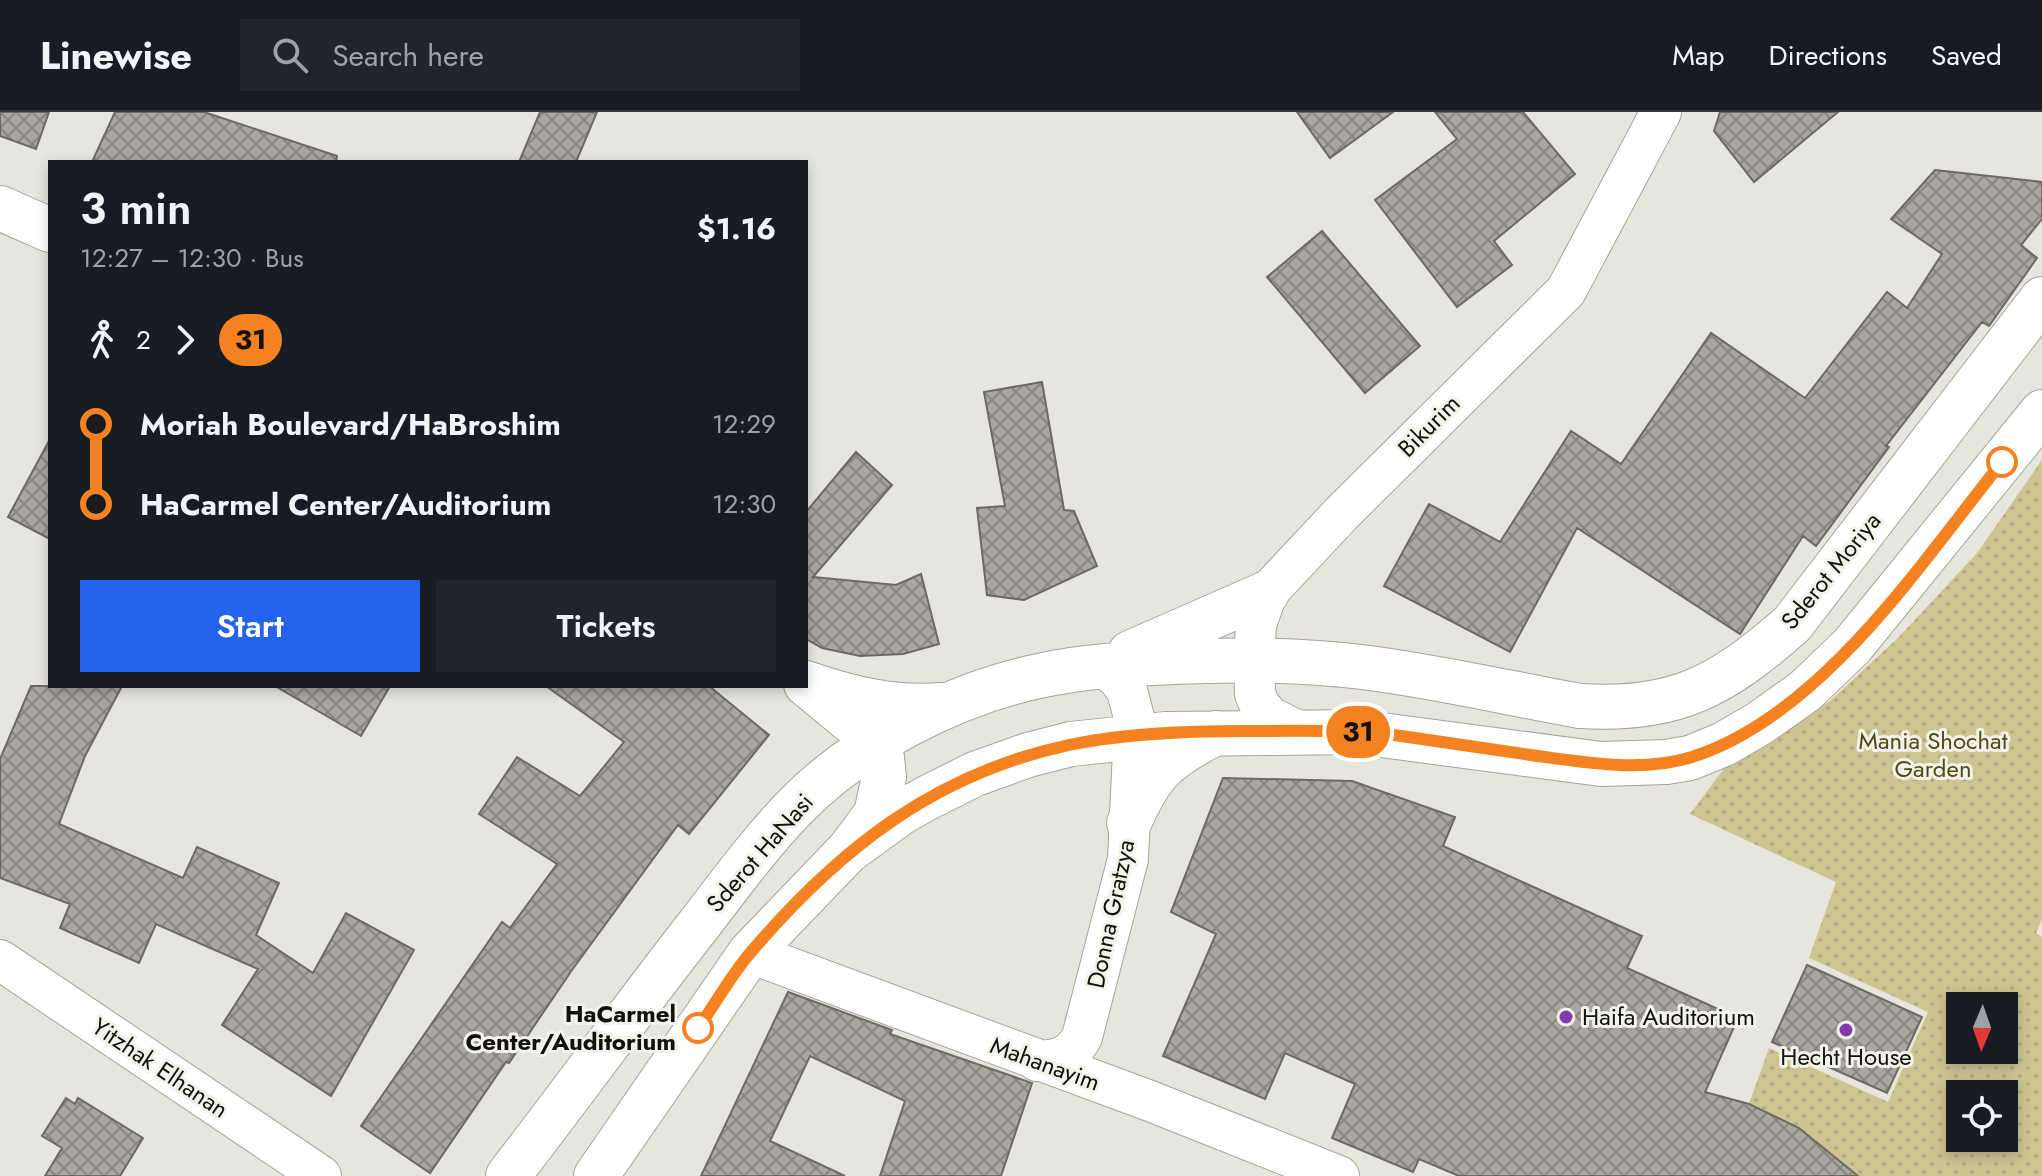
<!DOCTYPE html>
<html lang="en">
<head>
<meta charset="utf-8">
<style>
	:root { --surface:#171b24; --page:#20242c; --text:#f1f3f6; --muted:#9ea1a6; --line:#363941; --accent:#2563eb }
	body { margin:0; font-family:Jost,sans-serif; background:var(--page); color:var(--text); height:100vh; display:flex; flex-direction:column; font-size:30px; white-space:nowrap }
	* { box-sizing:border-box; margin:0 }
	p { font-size:26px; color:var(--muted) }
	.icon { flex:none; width:44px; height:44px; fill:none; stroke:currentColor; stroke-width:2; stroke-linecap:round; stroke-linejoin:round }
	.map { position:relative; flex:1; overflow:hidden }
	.panel { position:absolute; left:48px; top:48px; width:760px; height:528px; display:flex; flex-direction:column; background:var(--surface); border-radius:0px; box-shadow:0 4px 12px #0003 }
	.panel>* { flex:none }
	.badge { padding:0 16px; border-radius:26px; font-size:28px; line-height:52px }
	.needle { width:52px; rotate:182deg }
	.buttons { position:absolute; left:1946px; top:880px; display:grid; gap:16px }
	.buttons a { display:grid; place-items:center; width:72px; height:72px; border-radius:0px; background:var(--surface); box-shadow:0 4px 12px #0003; font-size:40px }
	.map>.badge { position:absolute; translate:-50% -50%; box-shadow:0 0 0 4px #fff }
	.legs { display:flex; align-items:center; gap:12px; height:88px; padding:0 32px; font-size:26px }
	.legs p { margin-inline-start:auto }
	.overview { display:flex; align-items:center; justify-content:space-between; height:136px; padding:0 32px }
	h1 { font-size:44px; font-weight:600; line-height:60px }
	.action { display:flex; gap:16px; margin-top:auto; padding:16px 32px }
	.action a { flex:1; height:92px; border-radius:0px; background:var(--accent); color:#fff; font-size:32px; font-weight:600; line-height:92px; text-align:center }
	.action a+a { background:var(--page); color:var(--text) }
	ul { padding:0 32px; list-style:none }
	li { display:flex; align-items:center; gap:28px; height:80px; font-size:30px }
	li i { display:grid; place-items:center; width:12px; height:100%; margin:0 10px; background:currentColor }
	li i::after { content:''; width:20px; height:20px; margin:-10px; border:6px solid; border-radius:50%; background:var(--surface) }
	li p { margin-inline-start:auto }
	li:first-child i { background:linear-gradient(#0000 50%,currentColor 0) }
	li:last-child i { background:linear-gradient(currentColor 50%,#0000 0) }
	header { display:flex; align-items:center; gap:48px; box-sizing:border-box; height:112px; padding:0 40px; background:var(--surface); border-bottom:2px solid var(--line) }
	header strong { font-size:38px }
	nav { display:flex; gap:44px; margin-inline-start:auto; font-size:28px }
	.search { width:560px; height:72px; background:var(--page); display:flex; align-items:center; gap:20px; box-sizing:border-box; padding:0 28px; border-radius:0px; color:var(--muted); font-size:30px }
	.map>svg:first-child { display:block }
</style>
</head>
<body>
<header>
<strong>Linewise</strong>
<div class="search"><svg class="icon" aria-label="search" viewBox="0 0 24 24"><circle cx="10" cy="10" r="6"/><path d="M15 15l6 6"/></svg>Search here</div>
<nav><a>Map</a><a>Directions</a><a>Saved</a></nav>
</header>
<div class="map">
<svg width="2042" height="1064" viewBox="0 0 2042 1064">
	<defs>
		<pattern id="grass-dots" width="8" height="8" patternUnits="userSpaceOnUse" patternTransform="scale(2)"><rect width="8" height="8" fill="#cdc492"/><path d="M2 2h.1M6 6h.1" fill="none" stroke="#afa77d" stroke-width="1.8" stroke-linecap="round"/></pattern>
		<pattern id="building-cross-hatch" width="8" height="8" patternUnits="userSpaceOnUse" patternTransform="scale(2)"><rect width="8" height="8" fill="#a9a79e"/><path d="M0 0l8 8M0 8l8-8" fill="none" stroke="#88877f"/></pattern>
	</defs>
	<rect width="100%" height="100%" fill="#e7e6dc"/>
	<path fill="url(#grass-dots)" fill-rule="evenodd" d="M 2042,348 L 2042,807 L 2036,821 L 2042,825 L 2042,1064 L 1838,1064 L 1832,1043 L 1799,1016 L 1749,992 L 1769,936 L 1888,990 L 1928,900 L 1809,846 L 1836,770 L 1690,702 L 1726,654 L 1830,589 L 1899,525 L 1977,441 ZM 1960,894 L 2004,894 L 2004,938 L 1960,938 ZM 1960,982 L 2004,982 L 2004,1026 L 1960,1026 Z"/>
	<path fill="url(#building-cross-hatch)" stroke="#6c6b62" stroke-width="2" d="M 0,0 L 49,0 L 36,37 L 0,24 Z
		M 115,0 L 204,0 L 337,44 L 336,50 L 92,50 Z
		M 540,0 L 597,0 L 576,50 L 519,50 Z
		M 1297,0 L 1393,0 L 1330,46 Z
		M 1435,0 L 1523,0 L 1575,62 L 1494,129 L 1512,153 L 1457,195 L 1375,88 L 1457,27 Z
		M 1720,0 L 1838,0 L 1754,70 L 1714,19 Z
		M 1935,58 L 2042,70 L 2042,107 L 2021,133 L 2037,146 L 1989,214 L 1982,210 L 1886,334 L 1889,335 L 1816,434 L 1803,424 L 1740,522 L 1577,416 L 1510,540 L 1384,474 L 1429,392 L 1500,430 L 1571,319 L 1621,352 L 1711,221 L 1805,286 L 1887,180 L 1907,196 L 1942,142 L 1891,107 Z
		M 1322,119 L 1420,234 L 1365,281 L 1267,165 Z
		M 1042,270 L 1064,398 L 1074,399 L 1097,454 L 1024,488 L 987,483 L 977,396 L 1005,394 L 984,280 Z
		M 50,327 L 50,427 L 8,405 Z
		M 856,340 L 892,373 L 813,465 L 896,473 L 921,462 L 939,532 L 903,542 L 860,544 L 822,536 L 806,527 L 806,400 Z
		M 31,574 L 122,574 L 85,644 L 59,712 L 183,766 L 197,735 L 279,771 L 256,823 L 313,861 L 346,801 L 414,838 L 331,984 L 222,913 L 258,857 L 156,812 L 139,851 L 60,816 L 70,792 L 0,766 L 0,647 Z
		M 275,574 L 390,574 L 361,624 Z
		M 546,574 L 709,574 L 769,623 L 689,722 L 678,713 L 572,858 L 509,951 L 506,950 L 430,1061 L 361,1014 L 502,810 L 510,816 L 557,752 L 479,702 L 517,645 L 580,684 L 624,630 Z
		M 1223,666 L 1352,669 L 1455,705 L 1443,734 L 1642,824 L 1627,856 L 1738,906 L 1705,980 L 1749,992 L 1799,1016 L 1858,1064 L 1459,1064 L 1419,1047 L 1413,1060 L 1332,1026 L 1355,972 L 1285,941 L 1265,987 L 1163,944 L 1216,822 L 1171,800 Z
		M 1807,853 L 1922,905 L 1887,981 L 1772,930 Z
		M 788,880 L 892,918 L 890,922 L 1032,971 L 1001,1064 L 880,1064 L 905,989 L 810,944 L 770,1029 L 845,1064 L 701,1064 Z
		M 66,986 L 75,992 L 78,986 L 143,1026 L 120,1064 L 45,1064 L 62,1036 L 42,1024 Z"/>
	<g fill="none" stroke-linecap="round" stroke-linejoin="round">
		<g stroke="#a5a39a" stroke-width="42">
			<path id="street" d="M 1298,619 L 1270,605 L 1260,594 L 1255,582 L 1254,546 L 1256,513 L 1267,481 L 1342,401 L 1566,179 L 1661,0
				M 750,841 L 1150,989 L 1339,1064
				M 0,848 L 321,1064
				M 1037,949 C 1059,948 1071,945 1082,925 L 1128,747 L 1133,639 L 1135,609 L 1127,579 L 1118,566 L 1100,553"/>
		</g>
		<g stroke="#a5a39a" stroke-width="46">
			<path id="secondary" d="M 0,96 L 50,118
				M 806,572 L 857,614 L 882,646 L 884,665 L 876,702 L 849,738"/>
		</g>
		<g stroke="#a5a39a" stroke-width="46">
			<path id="primary" d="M 1130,541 L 1267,481
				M 806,571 C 853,587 893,597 942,593
				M 1129,711 C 1151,660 1166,646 1216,621
				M 508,1064 C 573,980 635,894 701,810 C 731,771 761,730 795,695 C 856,632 953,582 1039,564 C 1083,554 1128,552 1174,550 C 1237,547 1299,548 1362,555 C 1435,564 1507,581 1580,594 C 1675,600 1722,574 1792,512 L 2042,187
				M 596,1064 L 750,841 L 847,740 L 902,700 L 929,685 L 975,662 L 1028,643 L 1071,632 L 1166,622 L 1359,620 L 1601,652 L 1666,650 L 1690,646 L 1724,632 L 1760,611 L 1805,579 L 1852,534 L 2042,300"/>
		</g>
		<use href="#street" stroke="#fff" stroke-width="40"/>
		<use href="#secondary" stroke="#fff" stroke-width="44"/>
		<use href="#primary" stroke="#fff" stroke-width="44"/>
	</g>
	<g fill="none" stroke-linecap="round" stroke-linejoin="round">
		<g stroke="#fff" stroke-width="18">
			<path id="line-1" d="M 698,916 C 716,891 731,863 751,840 C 839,737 934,662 1069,633 C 1126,621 1188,619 1246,619 C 1300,619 1355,617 1408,625 C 1449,631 1490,637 1531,643 C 1582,650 1641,661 1692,645 C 1821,604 1920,452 2002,350"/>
		</g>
		<use href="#line-1" stroke="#f58220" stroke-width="12"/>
	</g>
	<g fill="#fff" stroke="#f58220" stroke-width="4">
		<circle cx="2002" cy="350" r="14"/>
		<circle cx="698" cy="916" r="14"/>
	</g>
	<g fill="#823bae" stroke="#f4f3e9" stroke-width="3">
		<circle cx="1566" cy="905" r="8"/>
		<circle cx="1846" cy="918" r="8"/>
	</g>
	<g text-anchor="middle" stroke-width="6" stroke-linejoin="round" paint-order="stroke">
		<g font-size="24" fill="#11110d" stroke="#f4f3e9">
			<text transform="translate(1429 314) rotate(-45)" y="8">Bikurim</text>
			<text transform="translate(1831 459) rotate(-51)" y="8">Sderot Moriya</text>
			<text transform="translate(760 741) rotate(-49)" y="8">Sderot HaNasi</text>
			<text transform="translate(1111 802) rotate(-78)" y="8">Donna Gratzya</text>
			<text transform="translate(1045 952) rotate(20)" y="8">Mahanayim</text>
			<text transform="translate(160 956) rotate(34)" y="8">Yitzhak Elhanan</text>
		</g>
		<g font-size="24" fill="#514917" stroke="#f4f3e9">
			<text x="1933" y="637">Mania Shochat<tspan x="1933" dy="28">Garden</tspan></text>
		</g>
		<g font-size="24" font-weight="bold" fill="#11110d" stroke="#f4f3e9" text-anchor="end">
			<text x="676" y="910">HaCarmel<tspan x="676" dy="28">Center/Auditorium</tspan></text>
		</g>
		<g font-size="24" fill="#11110d" stroke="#f4f3e9" text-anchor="start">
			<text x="1582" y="913">Haifa Auditorium</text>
			<text x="1846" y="953" text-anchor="middle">Hecht House</text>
		</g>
	</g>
</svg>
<div class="buttons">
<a><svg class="needle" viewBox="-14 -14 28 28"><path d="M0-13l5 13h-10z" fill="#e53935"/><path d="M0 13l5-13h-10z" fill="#9ea1a6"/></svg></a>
<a><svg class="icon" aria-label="locate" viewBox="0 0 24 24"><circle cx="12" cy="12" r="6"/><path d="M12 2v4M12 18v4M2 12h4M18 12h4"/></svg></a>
</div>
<b class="badge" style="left:1358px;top:620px;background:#f58220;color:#111">31</b>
<section class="panel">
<div class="overview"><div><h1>3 min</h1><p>12:27 – 12:30 · Bus</p></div><b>$1.16</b></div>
<div class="legs"><svg class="icon" aria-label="walk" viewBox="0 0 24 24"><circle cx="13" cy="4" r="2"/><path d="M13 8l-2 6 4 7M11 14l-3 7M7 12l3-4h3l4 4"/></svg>2<svg class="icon" aria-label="forward" viewBox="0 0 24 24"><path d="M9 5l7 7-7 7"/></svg><b class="badge" style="background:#f58220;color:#111">31</b></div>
<ul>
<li><i style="color:#f58220"></i><b>Moriah Boulevard/HaBroshim</b><p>12:29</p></li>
<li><i style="color:#f58220"></i><b>HaCarmel Center/Auditorium</b><p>12:30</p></li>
</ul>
<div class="action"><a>Start</a><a>Tickets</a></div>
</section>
</div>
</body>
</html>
